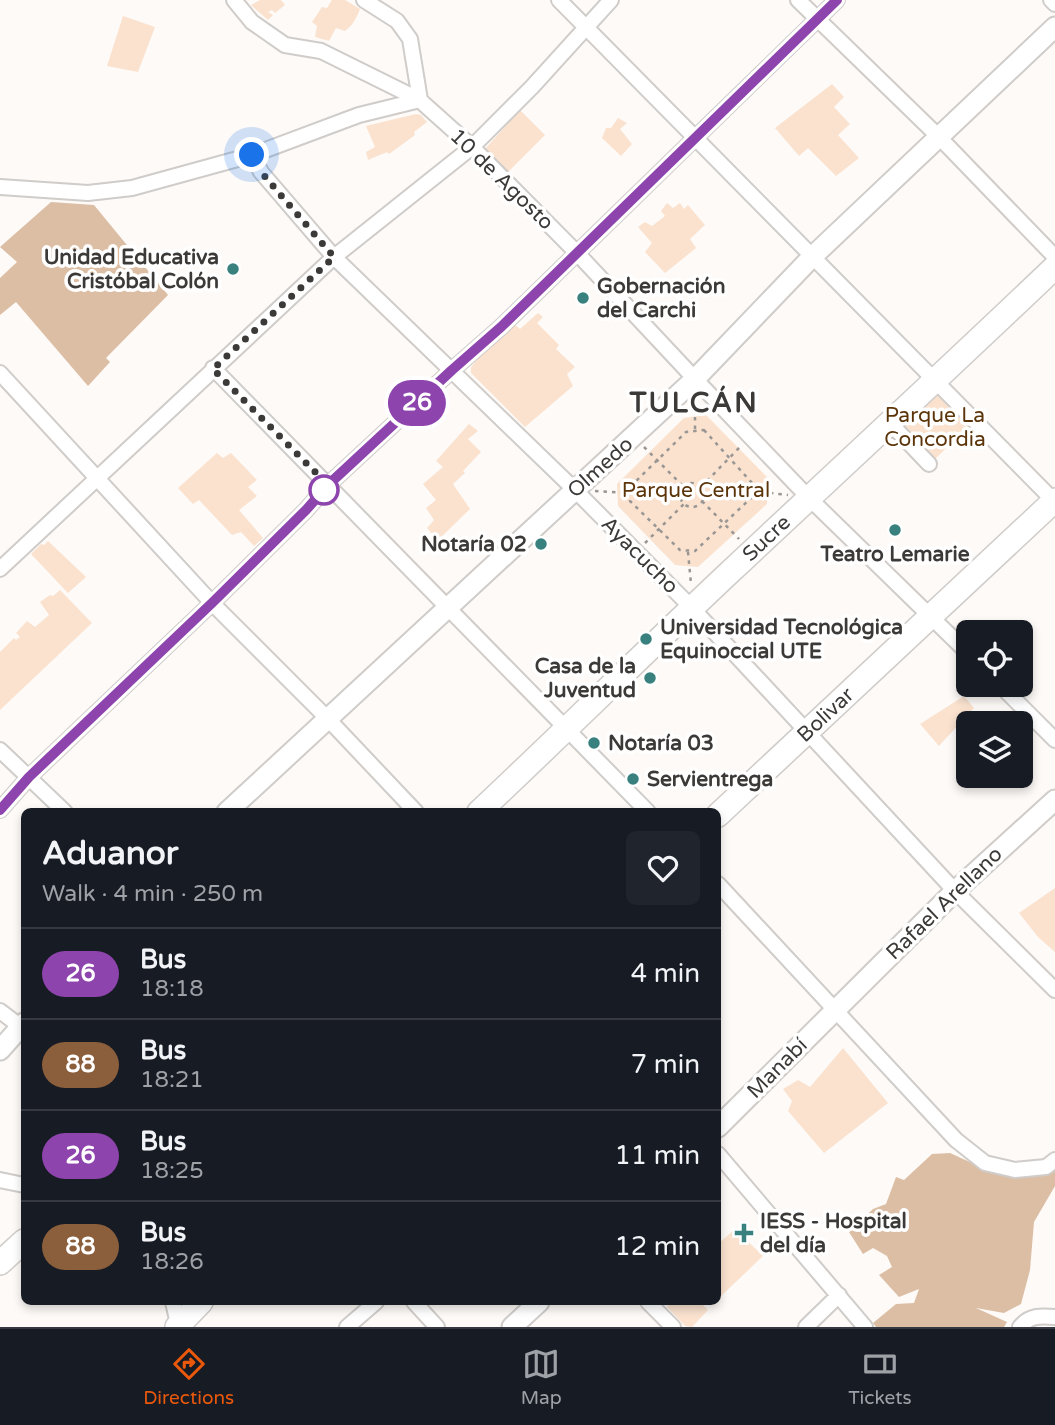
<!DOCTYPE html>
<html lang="en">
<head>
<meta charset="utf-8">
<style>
	:root { --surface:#171b24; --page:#20242c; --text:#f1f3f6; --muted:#9ea1a6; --line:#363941; --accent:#ea580c }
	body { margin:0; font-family:"Varela Round",sans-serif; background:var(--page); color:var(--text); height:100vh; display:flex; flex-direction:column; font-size:26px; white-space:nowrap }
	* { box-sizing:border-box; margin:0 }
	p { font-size:23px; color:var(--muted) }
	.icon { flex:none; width:38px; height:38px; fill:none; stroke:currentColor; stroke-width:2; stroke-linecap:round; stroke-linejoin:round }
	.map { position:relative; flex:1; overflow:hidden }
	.side { position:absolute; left:21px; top:808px; width:700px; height:497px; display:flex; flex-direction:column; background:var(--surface); border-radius:10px; box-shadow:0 4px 10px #0003 }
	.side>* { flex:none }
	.badge { padding:0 14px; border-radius:23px; font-size:24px; line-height:46px }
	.tools { position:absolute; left:956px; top:620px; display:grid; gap:14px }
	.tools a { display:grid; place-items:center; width:77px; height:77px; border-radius:10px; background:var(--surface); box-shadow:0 4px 10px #0003; font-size:35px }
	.you { position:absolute; width:35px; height:35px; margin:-18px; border:5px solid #fff; border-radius:50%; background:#1a73e8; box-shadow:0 0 0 10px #1a73e833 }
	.map>.badge { position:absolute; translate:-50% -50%; box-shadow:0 0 0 4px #fff }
	.round { display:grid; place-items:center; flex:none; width:74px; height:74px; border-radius:10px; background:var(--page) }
	.overview { display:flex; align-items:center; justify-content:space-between; height:119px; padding:0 21px }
	h1 { font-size:33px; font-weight:700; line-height:52px }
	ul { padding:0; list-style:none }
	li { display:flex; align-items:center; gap:21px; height:91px; padding:0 21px; border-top:2px solid var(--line) }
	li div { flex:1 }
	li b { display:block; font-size:26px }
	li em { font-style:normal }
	li .badge { min-width:77px; font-weight:700; text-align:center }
	.tabs { display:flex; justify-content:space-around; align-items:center; height:98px; border-top:2px solid var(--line); background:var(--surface); font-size:19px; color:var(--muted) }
	.tabs a { display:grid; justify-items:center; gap:4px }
	.tabs .on { color:var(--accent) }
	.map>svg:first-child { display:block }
</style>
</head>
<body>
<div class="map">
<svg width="1055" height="1327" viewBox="0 0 1055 1327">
	<rect width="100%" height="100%" fill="#fefaf7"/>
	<path fill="#fae2cf" d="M 260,0 L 281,0 L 285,5 L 275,13 L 272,10 L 268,12 L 273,15 L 268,20 L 251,5 Z
		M 332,0 L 345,0 L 360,9 C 356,19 353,25 345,31 L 336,28 L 329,41 L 315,37 L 317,26 L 312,22 L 322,7 L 327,8 Z
		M 123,16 L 155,27 L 138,72 L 107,66 Z
		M 832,84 L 844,97 L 834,107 L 850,124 L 838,135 L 859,158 L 836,176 L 808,148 L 799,156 L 775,128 Z
		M 520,110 L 545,135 L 508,172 L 485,149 Z
		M 416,114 L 421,115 L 427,122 L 414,132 L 415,135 L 389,154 L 387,152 L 368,160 L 366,152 L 375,147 L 366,126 Z
		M 618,118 L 627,123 L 620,129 L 632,144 L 621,156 L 602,138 L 606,128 L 611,128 Z
		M 667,203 L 673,208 L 680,203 L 684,209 L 688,205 L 705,225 L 690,239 L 696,248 L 665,273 L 645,252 L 652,243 L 638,227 L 645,222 L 652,226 L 665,216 L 661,211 Z
		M 538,313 L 543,317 L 537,323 L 559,345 L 556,349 L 575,367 L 567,374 L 573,386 L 525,427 L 471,373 L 471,367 L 480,356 L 514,324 L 520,329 Z
		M 937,393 L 969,426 L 932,462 L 900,428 Z
		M 706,415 L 768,478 L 767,504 L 698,567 L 675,565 L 618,506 L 617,484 L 684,418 Z
		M 469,424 L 478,431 L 468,439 L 481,452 L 463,471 L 465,473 L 453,484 L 470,509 L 438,540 L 427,528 L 434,520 L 426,508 L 436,500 L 423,484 L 443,467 L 436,461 Z
		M 217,453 L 223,458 L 231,453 L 257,480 L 248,487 L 257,496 L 239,510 L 263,538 L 254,546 L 241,532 L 232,535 L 199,500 L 193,504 L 178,488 Z
		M 48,541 L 86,577 L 68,593 L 31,554 L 41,544 L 44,545 Z
		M 60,590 L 92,623 L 0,710 L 0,652 L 14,638 L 16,640 L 20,637 L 16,633 L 27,621 L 35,627 L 49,615 L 40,602 L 50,595 L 53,596 Z
		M 964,696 L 974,708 L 939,746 L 920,724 Z
		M 1055,888 L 1055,952 L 1038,937 L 1019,913 Z
		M 843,1048 L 888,1103 L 824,1153 L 788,1111 L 792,1101 L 783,1089 L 798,1080 L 810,1087 Z
		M 735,1229 L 763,1256 L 718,1299 L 718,1244 Z
		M 671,1302 L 700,1302 L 708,1310 L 692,1327 L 685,1326 L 667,1307 Z"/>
	<path fill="#dcbea5" d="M 51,202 L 94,205 L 168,295 L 106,358 L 110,362 L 88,386 L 16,302 L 0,315 L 0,278 L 17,262 L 0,247 Z
		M 950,1153 L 994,1173 L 1037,1175 L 1055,1166 L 1055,1186 L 1034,1222 L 1030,1270 L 1021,1304 L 1004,1313 L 976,1308 L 1007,1322 L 1004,1327 L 876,1327 L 873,1323 L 896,1304 L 914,1303 L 919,1289 L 899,1297 L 879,1275 L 892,1267 L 887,1256 L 873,1248 L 863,1254 L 849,1232 L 873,1209 L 886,1204 L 896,1177 L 904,1180 L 932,1154 Z"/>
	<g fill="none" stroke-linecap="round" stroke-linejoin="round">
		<g stroke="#cfccc9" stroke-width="18">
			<path id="street" d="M 234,0 L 252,22 L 285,45 L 321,51 L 420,100 L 424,104 L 472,147 L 577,253 L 695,379 L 809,498 L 968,653
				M 364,0 L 397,21 L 410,39 L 420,100
				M 559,0 L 1055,502
				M 798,0 L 940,138 L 1055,257
				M 1051,0 L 1055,4
				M 252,155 L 261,172 L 334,257 L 575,490 L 692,608 L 955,891 L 1055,990
				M 0,187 L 88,193 L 132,188 L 252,155 L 359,115 L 420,100
				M 213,368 L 648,812
				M 0,373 L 212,603 L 328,719 L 416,812
				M 890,423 L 929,464
				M 0,569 L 334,257 L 472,147 L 532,87 L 611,0
				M 999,684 L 1055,740
				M 0,750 L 65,812
				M 0,810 L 29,777 L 212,603 L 306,510 L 328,485 L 452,370 L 501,327 L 837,0
				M 718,884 L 956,1140 L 985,1163 L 1015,1170 L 1046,1167 L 1055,1160
				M 0,1011 L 21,1027
				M 718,1154 L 865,1327
				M 0,1180 L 24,1185
				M 173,1302 L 178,1324 L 182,1327
				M 414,1302 L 437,1327
				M 648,1302 L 673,1327
				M 347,1327 L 376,1302
				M 806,1327 L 839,1295
				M 1020,1327 C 1030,1315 1041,1316 1055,1317"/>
		</g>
		<g stroke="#cfccc9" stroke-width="23">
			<path id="secondary" d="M 227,812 L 695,379 L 812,257 L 1055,27
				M 0,1050 L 24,1023
				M 718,1127 L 955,891 L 1055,800
				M 512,1327 L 539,1302"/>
		</g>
		<g stroke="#cfccc9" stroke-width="26">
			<g id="primary">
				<path id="s1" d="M 479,812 C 564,732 646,651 731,571 C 839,470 948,369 1055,267"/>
				<path id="s2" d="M 718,815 L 1055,500"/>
				<path d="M 0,1263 L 24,1241"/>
				<path d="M 177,1327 L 201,1302"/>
			</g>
		</g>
		<path stroke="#999694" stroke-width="2.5" stroke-dasharray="3.5 5" stroke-linecap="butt" d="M 695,400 L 695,431
			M 704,430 L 753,484 L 751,498 L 695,551 L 680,550 L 630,501 L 631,486 L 686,432 Z
			M 644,447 L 684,487
			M680 495a12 12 0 1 1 24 0a12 12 0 1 1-24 0Z
			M 701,487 L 740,447
			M 595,491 L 630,493
			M 753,491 L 788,495
			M 702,501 L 739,539
			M 645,543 L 685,503
			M 688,552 L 691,584"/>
		<use href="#street" stroke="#fff" stroke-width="14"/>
		<use href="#secondary" stroke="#fff" stroke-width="19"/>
		<use href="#primary" stroke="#fff" stroke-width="23"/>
	</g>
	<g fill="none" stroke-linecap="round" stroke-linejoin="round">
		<g stroke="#fff" stroke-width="16">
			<path id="line" d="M 0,810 L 29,777 L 212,603 L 306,510 L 328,485 L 452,370 L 501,327 L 837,0"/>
		</g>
		<use href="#line" stroke="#8e44ad" stroke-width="10"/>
		<path stroke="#3c3a39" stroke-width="7" stroke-dasharray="0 12.6" d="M 252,155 L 261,172 L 334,257 L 213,369 L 328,485 L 324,490"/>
	</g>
	<g fill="#39817f" stroke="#fff" stroke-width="2.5">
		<circle cx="233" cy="269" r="7"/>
		<circle cx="583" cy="298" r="7"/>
		<circle cx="895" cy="530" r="7"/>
		<circle cx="541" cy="544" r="7"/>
		<circle cx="646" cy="639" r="7"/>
		<circle cx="650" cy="678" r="7"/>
		<circle cx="594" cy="743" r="7"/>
		<circle cx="633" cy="779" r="7"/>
		<path d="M740.5 1222.5h7v7h7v7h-7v7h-7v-7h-7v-7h7z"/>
	</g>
	<circle fill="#fff" stroke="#8e44ad" stroke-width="3.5" cx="324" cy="490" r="14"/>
	<g text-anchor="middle" stroke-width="7" stroke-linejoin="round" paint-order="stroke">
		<g font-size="21" fill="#3c3a39" stroke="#fff">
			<text transform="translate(502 179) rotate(44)" y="7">10 de Agosto</text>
			<text transform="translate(600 467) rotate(-42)" y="7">Olmedo</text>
			<text dy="7" stroke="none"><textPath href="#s1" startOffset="397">Sucre</textPath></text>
			<text transform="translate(640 555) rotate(45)" y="7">Ayacucho</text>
			<text dy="7" stroke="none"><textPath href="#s2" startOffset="147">Bolivar</textPath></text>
			<text transform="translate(944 903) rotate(-44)" y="7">Rafael Arellano</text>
			<text transform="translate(777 1068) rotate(-45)" y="7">Manabí</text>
		</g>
		<g font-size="21" font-weight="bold" fill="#3c3a39" stroke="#fff" text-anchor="start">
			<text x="219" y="264" text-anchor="end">Unidad Educativa<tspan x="219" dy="24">Cristóbal Colón</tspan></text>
			<text x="597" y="293">Gobernación<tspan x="597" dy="24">del Carchi</tspan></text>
			<text x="527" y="551" text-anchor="end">Notaría 02</text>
			<text x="895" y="561" text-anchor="middle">Teatro Lemarie</text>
			<text x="660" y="634">Universidad Tecnológica<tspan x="660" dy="24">Equinoccial UTE</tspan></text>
			<text x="636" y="673" text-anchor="end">Casa de la<tspan x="636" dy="24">Juventud</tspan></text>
			<text x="608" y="750">Notaría 03</text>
			<text x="647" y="786">Servientrega</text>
			<text x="760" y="1228">IESS - Hospital<tspan x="760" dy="24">del día</tspan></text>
		</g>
		<g font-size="21" fill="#5c3409" stroke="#fff">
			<text x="935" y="422">Parque La<tspan x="935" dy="24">Concordia</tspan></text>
			<text x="696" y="497">Parque Central</text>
		</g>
		<g font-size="28" font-weight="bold" letter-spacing="2" fill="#3c3a39" stroke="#fff">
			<text x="694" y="412">TULCÁN</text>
		</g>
	</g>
</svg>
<div class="tools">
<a><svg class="icon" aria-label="locate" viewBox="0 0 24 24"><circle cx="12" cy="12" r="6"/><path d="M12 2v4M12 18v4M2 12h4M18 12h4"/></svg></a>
<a><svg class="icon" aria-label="layers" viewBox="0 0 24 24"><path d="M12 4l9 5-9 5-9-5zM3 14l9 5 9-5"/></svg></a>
</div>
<div class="you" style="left:252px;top:155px"></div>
<b class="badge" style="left:417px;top:403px;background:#8e44ad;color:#fff">26</b>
<section class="side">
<div class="overview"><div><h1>Aduanor</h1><p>Walk · 4 min · 250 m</p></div><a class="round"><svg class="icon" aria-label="heart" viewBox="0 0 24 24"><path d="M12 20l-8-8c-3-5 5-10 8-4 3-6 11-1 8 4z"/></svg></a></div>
<ul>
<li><span class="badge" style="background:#8e44ad;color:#fff">26</span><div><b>Bus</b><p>18:18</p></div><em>4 min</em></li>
<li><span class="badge" style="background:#8b5e3c;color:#fff">88</span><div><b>Bus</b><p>18:21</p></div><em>7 min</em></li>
<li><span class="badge" style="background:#8e44ad;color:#fff">26</span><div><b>Bus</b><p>18:25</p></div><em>11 min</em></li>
<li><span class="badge" style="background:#8b5e3c;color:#fff">88</span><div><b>Bus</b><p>18:26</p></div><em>12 min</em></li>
</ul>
</section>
</div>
<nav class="tabs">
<a class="on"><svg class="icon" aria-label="directions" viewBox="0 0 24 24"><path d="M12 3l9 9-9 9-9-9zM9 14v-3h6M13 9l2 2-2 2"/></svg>Directions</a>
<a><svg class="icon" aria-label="map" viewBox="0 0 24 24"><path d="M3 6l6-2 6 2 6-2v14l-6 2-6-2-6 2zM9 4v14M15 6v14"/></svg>Map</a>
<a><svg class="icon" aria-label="tickets" viewBox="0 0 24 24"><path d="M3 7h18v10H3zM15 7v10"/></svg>Tickets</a>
</nav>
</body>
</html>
